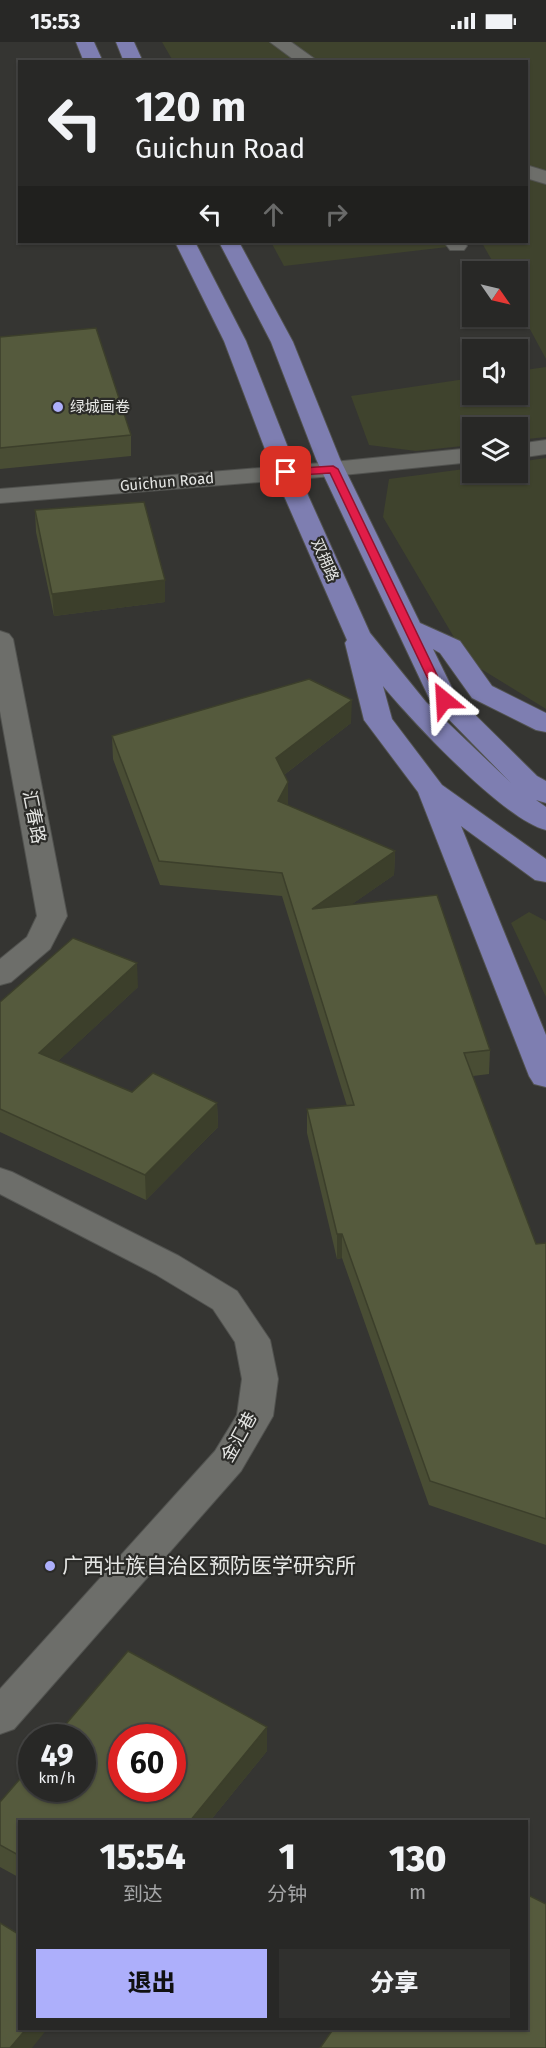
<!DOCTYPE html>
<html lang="zh">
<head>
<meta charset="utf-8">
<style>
	:root { --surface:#282826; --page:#30302e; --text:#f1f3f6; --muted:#a5a6a7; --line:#444443; --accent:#adaffb }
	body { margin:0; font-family:"Fira Sans","Noto Sans SC",sans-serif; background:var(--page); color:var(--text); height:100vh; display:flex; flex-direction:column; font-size:22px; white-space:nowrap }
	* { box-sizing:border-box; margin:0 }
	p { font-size:20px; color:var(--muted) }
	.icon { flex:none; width:33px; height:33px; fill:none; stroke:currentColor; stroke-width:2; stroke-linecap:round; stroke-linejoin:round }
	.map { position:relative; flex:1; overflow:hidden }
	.sheet { position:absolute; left:18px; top:1778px; width:510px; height:210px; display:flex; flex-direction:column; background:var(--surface); border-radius:0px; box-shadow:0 2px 4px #0004,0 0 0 2px var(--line) }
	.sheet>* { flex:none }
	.guide { position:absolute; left:18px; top:18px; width:510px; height:183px; border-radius:0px; box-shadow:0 2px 4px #0004,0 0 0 2px var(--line); background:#282826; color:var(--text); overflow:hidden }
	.needle { width:39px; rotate:124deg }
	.controls { position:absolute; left:462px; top:219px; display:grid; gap:12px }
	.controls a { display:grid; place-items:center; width:66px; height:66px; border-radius:0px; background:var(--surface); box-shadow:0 2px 4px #0004,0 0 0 2px var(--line); font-size:30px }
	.speed { position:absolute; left:18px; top:1682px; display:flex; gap:12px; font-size:30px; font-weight:700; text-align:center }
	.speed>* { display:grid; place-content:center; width:78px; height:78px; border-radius:50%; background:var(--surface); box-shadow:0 2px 4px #0004,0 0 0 2px var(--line); line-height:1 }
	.speed small { font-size:15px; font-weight:400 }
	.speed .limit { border:9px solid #d22; background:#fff; color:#111 }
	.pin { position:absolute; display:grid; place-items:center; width:51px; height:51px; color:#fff; margin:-26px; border-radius:12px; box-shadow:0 3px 9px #0006 }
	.me { position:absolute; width:66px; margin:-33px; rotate:333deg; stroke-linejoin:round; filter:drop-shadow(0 0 4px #0008) }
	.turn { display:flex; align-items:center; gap:21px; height:126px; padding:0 18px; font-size:27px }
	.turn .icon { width:78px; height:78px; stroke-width:2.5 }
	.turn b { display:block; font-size:42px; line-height:51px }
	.lanes { display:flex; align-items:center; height:57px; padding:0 18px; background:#0003; justify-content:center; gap:30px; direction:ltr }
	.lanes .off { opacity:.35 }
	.eta { display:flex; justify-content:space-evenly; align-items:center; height:102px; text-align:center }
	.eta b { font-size:36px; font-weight:800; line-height:42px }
	.button { display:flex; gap:12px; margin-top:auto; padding:12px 18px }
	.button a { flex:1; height:69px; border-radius:0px; background:var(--accent); color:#111; font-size:24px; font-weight:800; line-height:69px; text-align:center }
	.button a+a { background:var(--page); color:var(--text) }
	.status { display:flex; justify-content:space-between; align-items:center; height:42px; padding:0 30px; background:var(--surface); direction:ltr }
	.status svg { height:16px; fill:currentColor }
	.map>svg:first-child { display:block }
	.green { fill:#3f432d }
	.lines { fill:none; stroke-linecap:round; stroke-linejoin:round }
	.minor-casing { stroke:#51524f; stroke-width:2 }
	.major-casing { stroke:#51524f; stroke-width:2 }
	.minor { fill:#6d6e6a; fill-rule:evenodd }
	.major { fill:#7e7eb1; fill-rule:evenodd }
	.wall { fill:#494d34 }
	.shaded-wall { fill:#3c3f2b }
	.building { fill:#555a3d; stroke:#3c3f2b; stroke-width:1.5; fill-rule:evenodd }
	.route { fill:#e11d48; stroke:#92132f; stroke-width:1.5 }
	.poi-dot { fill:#adaffb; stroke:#2b2b28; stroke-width:2 }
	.labels { text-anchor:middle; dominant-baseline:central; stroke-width:4.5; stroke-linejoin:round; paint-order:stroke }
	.far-poi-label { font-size:15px; fill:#e6e7e5; stroke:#2b2b28; text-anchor:start }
	.far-street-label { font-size:15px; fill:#e6e7e5; stroke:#2b2b28 }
	.street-label { font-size:18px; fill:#e6e7e5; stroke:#2b2b28 }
	.near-poi-label { font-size:21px; fill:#e6e7e5; stroke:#2b2b28; text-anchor:start }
</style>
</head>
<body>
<div class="status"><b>15:53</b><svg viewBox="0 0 49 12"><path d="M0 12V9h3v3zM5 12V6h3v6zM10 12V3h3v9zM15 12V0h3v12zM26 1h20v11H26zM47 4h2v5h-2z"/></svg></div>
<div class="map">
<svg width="546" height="2006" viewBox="0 0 546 2006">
	<rect width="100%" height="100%" fill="#353532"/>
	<path class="green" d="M 162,0 L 546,0 L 546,317 L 518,265 L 518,230 L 498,229 L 482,201 L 284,224 L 271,200 L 526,200 L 526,20 L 173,19 Z
		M 546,325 L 546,395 L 518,398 L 518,386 L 472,386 L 472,403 L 416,409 L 369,403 L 351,354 L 472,336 L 472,352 L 518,352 L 518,329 Z
		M 546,416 L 546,667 L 468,619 L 383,475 L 389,437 L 472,426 L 472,430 L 518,430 L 518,420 Z
		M 529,870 L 546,879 L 546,955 L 511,881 Z"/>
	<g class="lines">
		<g class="minor-casing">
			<path id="minor" d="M 270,0 L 291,0 L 319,20 L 297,20 Z
				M 526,123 L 546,129 L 546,142 L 526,136 Z
				M 444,200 L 464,200 L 467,204 L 464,208 L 450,208 Z
				M 546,398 L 546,412 L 518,416 L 518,402 Z
				M 472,406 L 472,420 L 333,434 L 0,461 L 0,447 L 333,420 Z
				M 0,589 L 9,592 L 13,597 L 67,874 L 50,907 L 11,940 L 0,943 L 0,917 L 27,895 L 37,874 L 0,669 Z
				M 0,1126 L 12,1130 L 179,1214 L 237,1249 L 270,1298 L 278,1337 L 273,1374 L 241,1429 L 14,1687 L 0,1692 L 0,1647 L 215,1409 L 237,1373 L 242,1337 L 235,1300 L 213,1267 L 155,1232 L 0,1152 Z"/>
		</g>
		<g class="major-casing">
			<path id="major" d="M 76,0 L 94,0 L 103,20 L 84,20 Z
				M 116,0 L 134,0 L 143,20 L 124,20 Z
				M 175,200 L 195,200 L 246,299 L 298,431 L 370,591 L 426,660 L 511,741 L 430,658 L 316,417 L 271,300 L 219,200 L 239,200 L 293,300 L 340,417 L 420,581 L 460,599 L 492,644 L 546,671 L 546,690 L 536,688 L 472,656 L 440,611 L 433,607 L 456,654 L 537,734 L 546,739 L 546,761 L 536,758 L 546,765 L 546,788 C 503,777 413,680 383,644 L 392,677 L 442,743 L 546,817 L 546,840 L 535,838 L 461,784 L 546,993 L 546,1045 L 534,1042 L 529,1034 L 418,750 L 364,678 L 345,601 L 347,598 L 274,431 L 224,299 Z"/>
		</g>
		<use href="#minor" class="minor"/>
		<use href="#major" class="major"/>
	</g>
	<path class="wall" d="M 0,295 L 131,393 L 131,414 L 0,427 Z
		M 35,468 L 165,538 L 165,560 L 54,574 L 36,490 Z
		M 351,681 L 284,733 L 287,763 L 395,809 L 394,833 L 352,862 L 490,1008 L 489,1032 L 473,1034 L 536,1202 L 546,1201 L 546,1503 L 429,1463 L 342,1216 L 337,1217 L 307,1091 L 307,1067 L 347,1064 L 282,854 L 160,843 L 113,717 L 112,694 Z
		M 138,945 L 58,1019 L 132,1050 L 217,1061 L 218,1085 L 146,1158 L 0,1090 L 0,960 Z
		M 267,1709 L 210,1779 L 20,1779 L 20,1836 L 0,1825 L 0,1760 Z"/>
	<path class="shaded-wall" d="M 165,538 L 165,560 L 54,574 L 52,552 Z
		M 352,658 L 351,681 L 276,739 L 276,716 Z
		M 288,740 L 288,763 L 278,759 Z
		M 395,809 L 394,833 L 312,890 L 312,867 Z
		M 137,921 L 138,945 L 41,1035 L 39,1011 Z
		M 217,1061 L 218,1085 L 146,1158 L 145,1133 Z
		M 337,1192 L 342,1192 L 342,1216 L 337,1217 Z
		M 267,1685 L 267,1709 L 210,1779 L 190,1779 Z
		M 27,1986 L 48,1986 L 32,2006 L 10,2006 Z"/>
	<path class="building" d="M 96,286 L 131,393 L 0,406 L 0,295 Z
		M 144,460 L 165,538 L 52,552 L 35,468 Z
		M 309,637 L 352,658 L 276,716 L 288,740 L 278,759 L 395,809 L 312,867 L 437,853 L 490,1008 L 464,1011 L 536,1202 L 546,1201 L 546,1477 L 430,1439 L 342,1192 L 337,1192 L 307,1067 L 354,1063 L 282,831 L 159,819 L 112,694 Z
		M 73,896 L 137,921 L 39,1011 L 132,1050 L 153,1031 L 217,1061 L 145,1133 L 0,1067 L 0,960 Z
		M 128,1609 L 267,1685 L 190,1779 L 20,1779 L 20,1814 L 0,1803 L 0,1760 L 32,1723 L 32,1746 L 82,1746 L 82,1695 L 55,1695 ZM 122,1695 L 172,1695 L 172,1746 L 122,1746 Z
		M 526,1852 L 546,1862 L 546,2006 L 320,2006 L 334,1986 L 526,1986 Z
		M 0,1881 L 20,1893 L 20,1986 L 27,1986 L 10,2006 L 0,2006 Z"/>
	<path class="route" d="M 333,424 L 338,427 L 449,658 L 448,660 L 440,660 L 438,658 L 330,431 L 286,434 L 281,430 L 286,427 Z"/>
	<g class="poi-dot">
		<circle cx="58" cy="365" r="6"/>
		<circle cx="50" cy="1524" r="6"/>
	</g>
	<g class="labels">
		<g class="far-poi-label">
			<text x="70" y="365">绿城画卷</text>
		</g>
		<g class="far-street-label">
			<text transform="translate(167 440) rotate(-5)">Guichun Road</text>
			<text transform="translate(325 518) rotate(66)">双拥路</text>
		</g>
		<g class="street-label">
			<text transform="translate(34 775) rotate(79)">汇春路</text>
			<text transform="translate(239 1395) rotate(-61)">金汇巷</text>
		</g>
		<g class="near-poi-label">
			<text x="62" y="1524">广西壮族自治区预防医学研究所</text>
		</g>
	</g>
</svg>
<div class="controls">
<a><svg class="needle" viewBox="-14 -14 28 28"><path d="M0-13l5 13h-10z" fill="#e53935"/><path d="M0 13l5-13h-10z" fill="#a5a6a7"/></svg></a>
<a><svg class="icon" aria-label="sound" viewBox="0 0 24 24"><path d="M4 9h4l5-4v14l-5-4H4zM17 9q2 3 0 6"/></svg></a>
<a><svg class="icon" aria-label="layers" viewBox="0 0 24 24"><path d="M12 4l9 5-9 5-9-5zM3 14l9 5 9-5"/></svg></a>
</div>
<div class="speed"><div>49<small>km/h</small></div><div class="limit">60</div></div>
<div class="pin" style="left:286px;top:430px;background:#d93025"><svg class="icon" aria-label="arrive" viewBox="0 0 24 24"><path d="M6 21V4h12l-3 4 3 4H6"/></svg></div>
<svg class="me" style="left:444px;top:658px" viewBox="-20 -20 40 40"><path d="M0-17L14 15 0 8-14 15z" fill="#e11d48" stroke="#fff" stroke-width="4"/></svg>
<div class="guide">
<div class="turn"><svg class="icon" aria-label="left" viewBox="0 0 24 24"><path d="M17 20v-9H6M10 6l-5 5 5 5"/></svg><div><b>120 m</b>Guichun Road</div></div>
<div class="lanes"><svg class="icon" aria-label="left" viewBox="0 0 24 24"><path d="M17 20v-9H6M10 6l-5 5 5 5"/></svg><svg class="icon off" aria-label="ahead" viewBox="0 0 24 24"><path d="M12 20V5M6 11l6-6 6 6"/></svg><svg class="icon off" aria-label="right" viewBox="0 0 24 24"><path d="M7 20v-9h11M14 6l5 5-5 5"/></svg></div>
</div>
<section class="sheet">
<div class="eta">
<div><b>15:54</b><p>到达</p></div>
<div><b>1</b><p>分钟</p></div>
<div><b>130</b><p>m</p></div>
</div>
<div class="button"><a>退出</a><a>分享</a></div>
</section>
</div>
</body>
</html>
